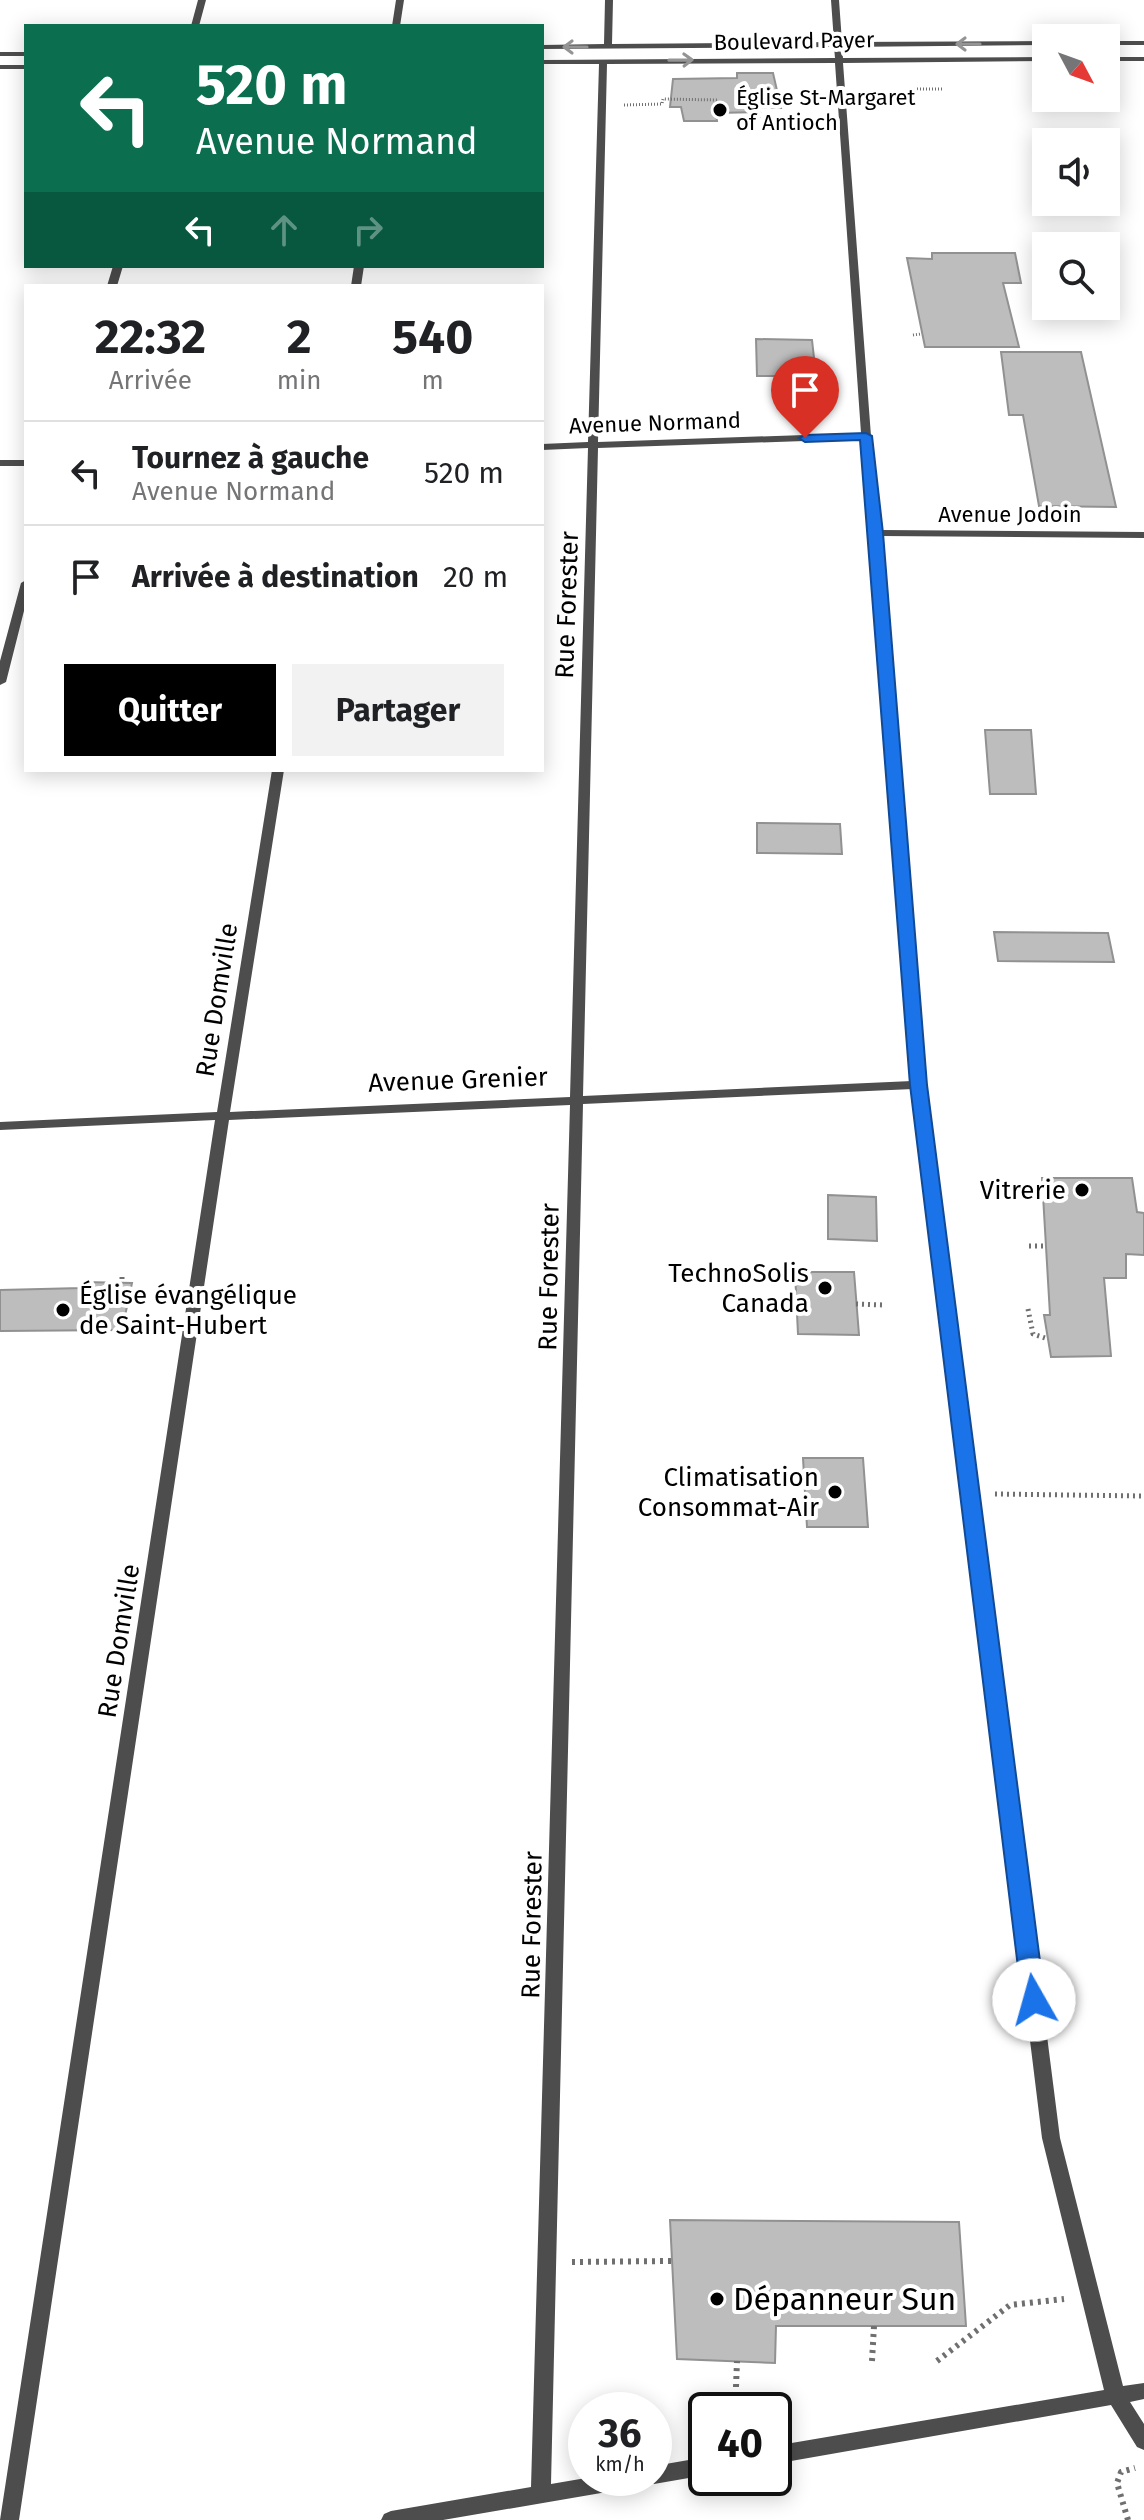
<!DOCTYPE html>
<html lang="fr">
<head>
<meta charset="utf-8">
<style>
	:root { --surface:#fff; --page:#f2f2f2; --text:#202124; --muted:#757577; --line:#e0e0e0; --accent:#000 }
	body { margin:0; font-family:"Fira Sans",sans-serif; background:var(--page); color:var(--text); height:100vh; display:flex; flex-direction:column; font-size:30px; white-space:nowrap }
	* { box-sizing:border-box; margin:0 }
	p { font-size:26px; color:var(--muted) }
	.icon { flex:none; width:44px; height:44px; fill:none; stroke:currentColor; stroke-width:2; stroke-linecap:round; stroke-linejoin:round }
	.map { position:relative; flex:1; overflow:hidden }
	.details { position:absolute; left:24px; top:284px; width:520px; height:488px; display:flex; flex-direction:column; background:var(--surface); border-radius:0px; box-shadow:0 4px 20px #0003 }
	.details>* { flex:none }
	.hud { position:absolute; left:24px; top:24px; width:520px; height:244px; border-radius:0px; box-shadow:0 4px 20px #0003; background:#0b6e4f; color:#fff; overflow:hidden }
	.needle { width:52px; rotate:131deg }
	.buttons { position:absolute; left:1032px; top:24px; display:grid; gap:16px }
	.buttons a { display:grid; place-items:center; width:88px; height:88px; border-radius:0px; background:var(--surface); box-shadow:0 4px 20px #0003; font-size:40px }
	.speed { position:absolute; left:568px; top:2392px; display:flex; gap:16px; font-size:40px; font-weight:700; text-align:center }
	.speed>* { display:grid; place-content:center; width:104px; height:104px; border-radius:50%; background:var(--surface); box-shadow:0 4px 20px #0003; line-height:1 }
	.speed small { font-size:20px; font-weight:400 }
	.speed .limit { border:4px solid #111; border-radius:12px; background:#fff; color:#111 }
	.pin { position:absolute; display:grid; place-items:center; width:68px; height:68px; color:#fff; margin:-82px -34px; border-radius:50% 50% 50% 0; rotate:-45deg; box-shadow:0 0 8px #0007 }
	.pin .icon { rotate:45deg }
	.me { position:absolute; width:88px; margin:-44px; rotate:353deg; stroke-linejoin:round; filter:drop-shadow(0 0 6px #0008) }
	.turn { display:flex; align-items:center; gap:28px; height:168px; padding:0 40px; font-size:36px }
	.turn .icon { width:104px; height:104px; stroke-width:2.5 }
	.turn b { display:block; font-size:56px; line-height:68px }
	.lanes { display:flex; align-items:center; height:76px; padding:0 40px; background:#0003; justify-content:center; gap:40px; direction:ltr }
	.lanes .off { opacity:.35 }
	.eta { display:flex; justify-content:space-evenly; align-items:center; height:136px; text-align:center }
	.eta b { font-size:48px; font-weight:700; line-height:56px }
	.action { display:flex; gap:16px; margin-top:auto; padding:16px 40px }
	.action a { flex:1; height:92px; border-radius:0px; background:var(--accent); color:#fff; font-size:32px; font-weight:700; line-height:92px; text-align:center }
	.action a+a { background:var(--page); color:var(--text) }
	ul { padding:0; list-style:none }
	li { display:flex; align-items:center; gap:24px; height:104px; padding:0 40px; border-top:2px solid var(--line) }
	li div { flex:1 }
	li b { display:block; font-size:30px }
	li em { font-style:normal }
	.map>svg:first-child { display:block }
	.building { fill:#bdbdbd; stroke:#919191; stroke-width:2 }
	.lines { fill:none; stroke-linecap:round; stroke-linejoin:round }
	.path-far2 { stroke:#6f6f6f; stroke-width:3; stroke-dasharray:1 2; stroke-linecap:butt }
	.path-far1 { stroke:#6f6f6f; stroke-width:5; stroke-dasharray:2 4; stroke-linecap:butt }
	.path { stroke:#6f6f6f; stroke-width:6; stroke-dasharray:3 5; stroke-linecap:butt }
	.minor { fill:#4d4d4d; fill-rule:evenodd }
	.oneway { stroke:#949494 }
	.route { fill:#1a73e8; stroke:#114b97; stroke-width:2 }
	.poi-dot { fill:#000; stroke:#fff; stroke-width:3 }
	.labels { text-anchor:middle; dominant-baseline:central; stroke-width:8; stroke-linejoin:round; paint-order:stroke }
	.far-street-label { font-size:22px; fill:#000; stroke:#fff }
	.far-poi-label { font-size:22px; fill:#000; stroke:#fff; text-anchor:start }
	.street-label { font-size:26px; fill:#000; stroke:#fff }
	.poi-label { font-size:26px; fill:#000; stroke:#fff; text-anchor:end }
	.near-poi-label { font-size:32px; fill:#000; stroke:#fff; text-anchor:start }
</style>
</head>
<body>
<div class="map">
<svg width="1144" height="2520" viewBox="0 0 1144 2520">
	<rect width="100%" height="100%" fill="#fff"/>
	<path class="building" d="M 737,73 L 773,73 L 781,108 L 758,108 L 760,112 L 716,113 L 717,121 L 684,121 L 681,107 L 670,107 L 673,79 L 737,78 Z
		M 932,253 L 1015,253 L 1021,283 L 1003,283 L 1019,347 L 925,347 L 907,258 L 932,259 Z
		M 756,339 L 812,340 L 816,376 L 757,376 Z
		M 1001,352 L 1081,352 L 1116,507 L 1039,506 L 1023,415 L 1009,415 Z
		M 985,730 L 1031,730 L 1036,794 L 990,794 Z
		M 757,823 L 840,824 L 842,854 L 757,853 Z
		M 994,932 L 1108,933 L 1114,962 L 998,961 Z
		M 1042,1178 L 1132,1178 L 1137,1212 L 1144,1213 L 1144,1255 L 1126,1254 L 1126,1278 L 1104,1278 L 1111,1356 L 1051,1357 L 1044,1315 L 1050,1315 Z
		M 828,1195 L 876,1197 L 877,1241 L 828,1239 Z
		M 795,1272 L 854,1272 L 859,1335 L 798,1334 Z
		M 83,1282 L 132,1283 L 122,1330 L 0,1331 L 0,1290 L 82,1288 Z
		M 803,1458 L 863,1458 L 868,1527 L 807,1527 Z
		M 670,2220 L 959,2222 L 966,2326 L 776,2326 L 775,2363 L 677,2359 Z"/>
	<g class="lines">
		<path class="path-far2" d="M 908,89 L 942,89
			M 624,105 L 662,104 L 663,99 L 718,100
			M 758,108 L 759,120
			M 913,335 L 921,334"/>
		<path class="path-far1" d="M 1029,1246 L 1046,1246
			M 122,1277 L 122,1283
			M 856,1304 L 884,1305
			M 1028,1309 L 1033,1334 L 1048,1339
			M 995,1494 L 1144,1496"/>
		<path class="path" d="M 572,2262 L 672,2261
			M 872,2361 L 874,2326
			M 937,2361 L 1010,2305 L 1064,2299
			M 736,2387 L 737,2361
			M 1128,2520 L 1117,2483 L 1121,2472 L 1135,2468"/>
		<path class="minor" d="M 198,0 L 206,0 L 199,26 L 191,26 Z
			M 396,0 L 404,0 L 400,26 L 392,26 Z
			M 605,0 L 613,0 L 612,44 L 834,42 L 831,0 L 839,0 L 842,42 L 1046,41 L 1046,45 L 842,47 L 843,58 L 1046,57 L 1046,61 L 843,63 L 871,436 L 881,530 L 1144,532 L 1144,538 L 881,536 L 926,1085 L 1060,2138 L 1123,2386 L 1144,2383 L 1144,2399 L 1130,2402 L 1144,2424 L 1144,2450 L 1137,2447 L 1111,2405 L 774,2464 L 774,2446 L 1104,2390 L 1042,2138 L 913,1089 L 583,1104 L 551,2484 L 586,2478 L 654,2478 L 654,2466 L 706,2457 L 706,2475 L 654,2484 L 646,2479 L 643,2484 L 636,2487 L 443,2520 L 381,2520 L 384,2514 L 391,2511 L 531,2487 L 570,1105 L 229,1120 L 19,2520 L 0,2520 L 215,1120 L 0,1130 L 0,1122 L 217,1112 L 272,770 L 284,770 L 230,1112 L 570,1097 L 588,448 L 542,450 L 542,444 L 588,442 L 599,64 L 542,64 L 542,60 L 835,58 L 834,47 L 542,49 L 542,45 L 604,44 ZM 835,63 L 861,433 L 598,442 L 607,64 ZM 861,439 L 871,533 L 912,1081 L 583,1096 L 598,448 Z
			M 1106,41 L 1144,41 L 1144,45 L 1106,45 Z
			M 0,52 L 26,52 L 26,56 L 0,56 Z
			M 1106,57 L 1144,57 L 1144,61 L 1106,61 Z
			M 0,65 L 26,65 L 26,69 L 0,69 Z
			M 113,266 L 123,266 L 117,286 L 107,286 Z
			M 354,266 L 364,266 L 361,286 L 351,286 Z
			M 0,460 L 26,460 L 26,466 L 0,466 Z
			M 26,580 L 26,603 L 6,682 L 0,685 L 0,661 L 21,583 Z"/>
	</g>
	<defs><path id="oneway-shaft" d="M-6 0H5M1.5-3L5.5 0L1.5 3" fill="none" stroke-width="1.6" stroke-linecap="round" stroke-linejoin="round" transform="scale(2)"/></defs>
	<g class="oneway">
		<use href="#oneway-shaft" transform="translate(968 44) rotate(180)"/>
		<use href="#oneway-shaft" transform="translate(575 47) rotate(180)"/>
		<use href="#oneway-shaft" transform="translate(681 60) rotate(-1)"/>
	</g>
	<path class="route" d="M 866,433 L 872,436 L 883,533 L 927,1085 L 1045,2000 L 1042,2006 L 1034,2009 L 1025,2006 L 1022,2000 L 910,1085 L 860,440 L 805,442 L 799,438 L 805,435 Z"/>
	<g class="poi-dot">
		<circle cx="720" cy="110" r="8"/>
		<circle cx="1082" cy="1190" r="8"/>
		<circle cx="825" cy="1288" r="8"/>
		<circle cx="63" cy="1310" r="8"/>
		<circle cx="835" cy="1492" r="8"/>
		<circle cx="717" cy="2299" r="8"/>
	</g>
	<g class="labels">
		<g class="far-street-label">
			<text transform="translate(794 41) rotate(-1)">Boulevard Payer</text>
			<text transform="translate(655 423) rotate(-2)">Avenue Normand</text>
			<text x="1010" y="514">Avenue Jodoin</text>
		</g>
		<g class="far-poi-label">
			<text x="736" y="97">Église St-Margaret<tspan x="736" dy="25">of Antioch</tspan></text>
		</g>
		<g class="street-label">
			<text transform="translate(567 605) rotate(-88)">Rue Forester</text>
			<text transform="translate(217 1000) rotate(-81)">Rue Domville</text>
			<text transform="translate(458 1080) rotate(-2)">Avenue Grenier</text>
			<text transform="translate(549 1277) rotate(-89)">Rue Forester</text>
			<text transform="translate(119 1641) rotate(-81)">Rue Domville</text>
			<text transform="translate(532 1925) rotate(-89)">Rue Forester</text>
		</g>
		<g class="poi-label">
			<text x="1066" y="1190">Vitrerie</text>
			<text x="809" y="1273">TechnoSolis<tspan x="809" dy="30">Canada</tspan></text>
			<text x="79" y="1295" text-anchor="start">Église évangélique<tspan x="79" dy="30">de Saint-Hubert</tspan></text>
			<text x="819" y="1477">Climatisation<tspan x="819" dy="30">Consommat-Air</tspan></text>
		</g>
		<g class="near-poi-label">
			<text x="733" y="2299">Dépanneur Sun</text>
		</g>
	</g>
</svg>
<div class="buttons">
<a><svg class="needle" viewBox="-14 -14 28 28"><path d="M0-13l5 13h-10z" fill="#e53935"/><path d="M0 13l5-13h-10z" fill="#757577"/></svg></a>
<a><svg class="icon" aria-label="sound" viewBox="0 0 24 24"><path d="M4 9h4l5-4v14l-5-4H4zM17 9q2 3 0 6"/></svg></a>
<a><svg class="icon" aria-label="search" viewBox="0 0 24 24"><circle cx="10" cy="10" r="6"/><path d="M15 15l6 6"/></svg></a>
</div>
<div class="speed"><div>36<small>km/h</small></div><div class="limit">40</div></div>
<div class="pin" style="left:805px;top:438px;background:#d93025"><svg class="icon" aria-label="arrive" viewBox="0 0 24 24"><path d="M6 21V4h12l-3 4 3 4H6"/></svg></div>
<svg class="me" style="left:1034px;top:2000px" viewBox="-20 -20 40 40"><circle r="19" fill="#fff"/><path d="M0-13L10 11 0 6-10 11z" fill="#1a73e8"/></svg>
<div class="hud">
<div class="turn"><svg class="icon" aria-label="left" viewBox="0 0 24 24"><path d="M17 20v-9H6M10 6l-5 5 5 5"/></svg><div><b>520 m</b>Avenue Normand</div></div>
<div class="lanes"><svg class="icon" aria-label="left" viewBox="0 0 24 24"><path d="M17 20v-9H6M10 6l-5 5 5 5"/></svg><svg class="icon off" aria-label="ahead" viewBox="0 0 24 24"><path d="M12 20V5M6 11l6-6 6 6"/></svg><svg class="icon off" aria-label="right" viewBox="0 0 24 24"><path d="M7 20v-9h11M14 6l5 5-5 5"/></svg></div>
</div>
<section class="details">
<div class="eta">
<div><b>22:32</b><p>Arrivée</p></div>
<div><b>2</b><p>min</p></div>
<div><b>540</b><p>m</p></div>
</div>
<ul>
<li><svg class="icon" aria-label="left" viewBox="0 0 24 24"><path d="M17 20v-9H6M10 6l-5 5 5 5"/></svg><div><b>Tournez à gauche</b><p>Avenue Normand</p></div><em>520 m</em></li>
<li><svg class="icon" aria-label="arrive" viewBox="0 0 24 24"><path d="M6 21V4h12l-3 4 3 4H6"/></svg><div><b>Arrivée à destination</b></div><em>20 m</em></li>
</ul>
<div class="action"><a>Quitter</a><a>Partager</a></div>
</section>
</div>
</body>
</html>
